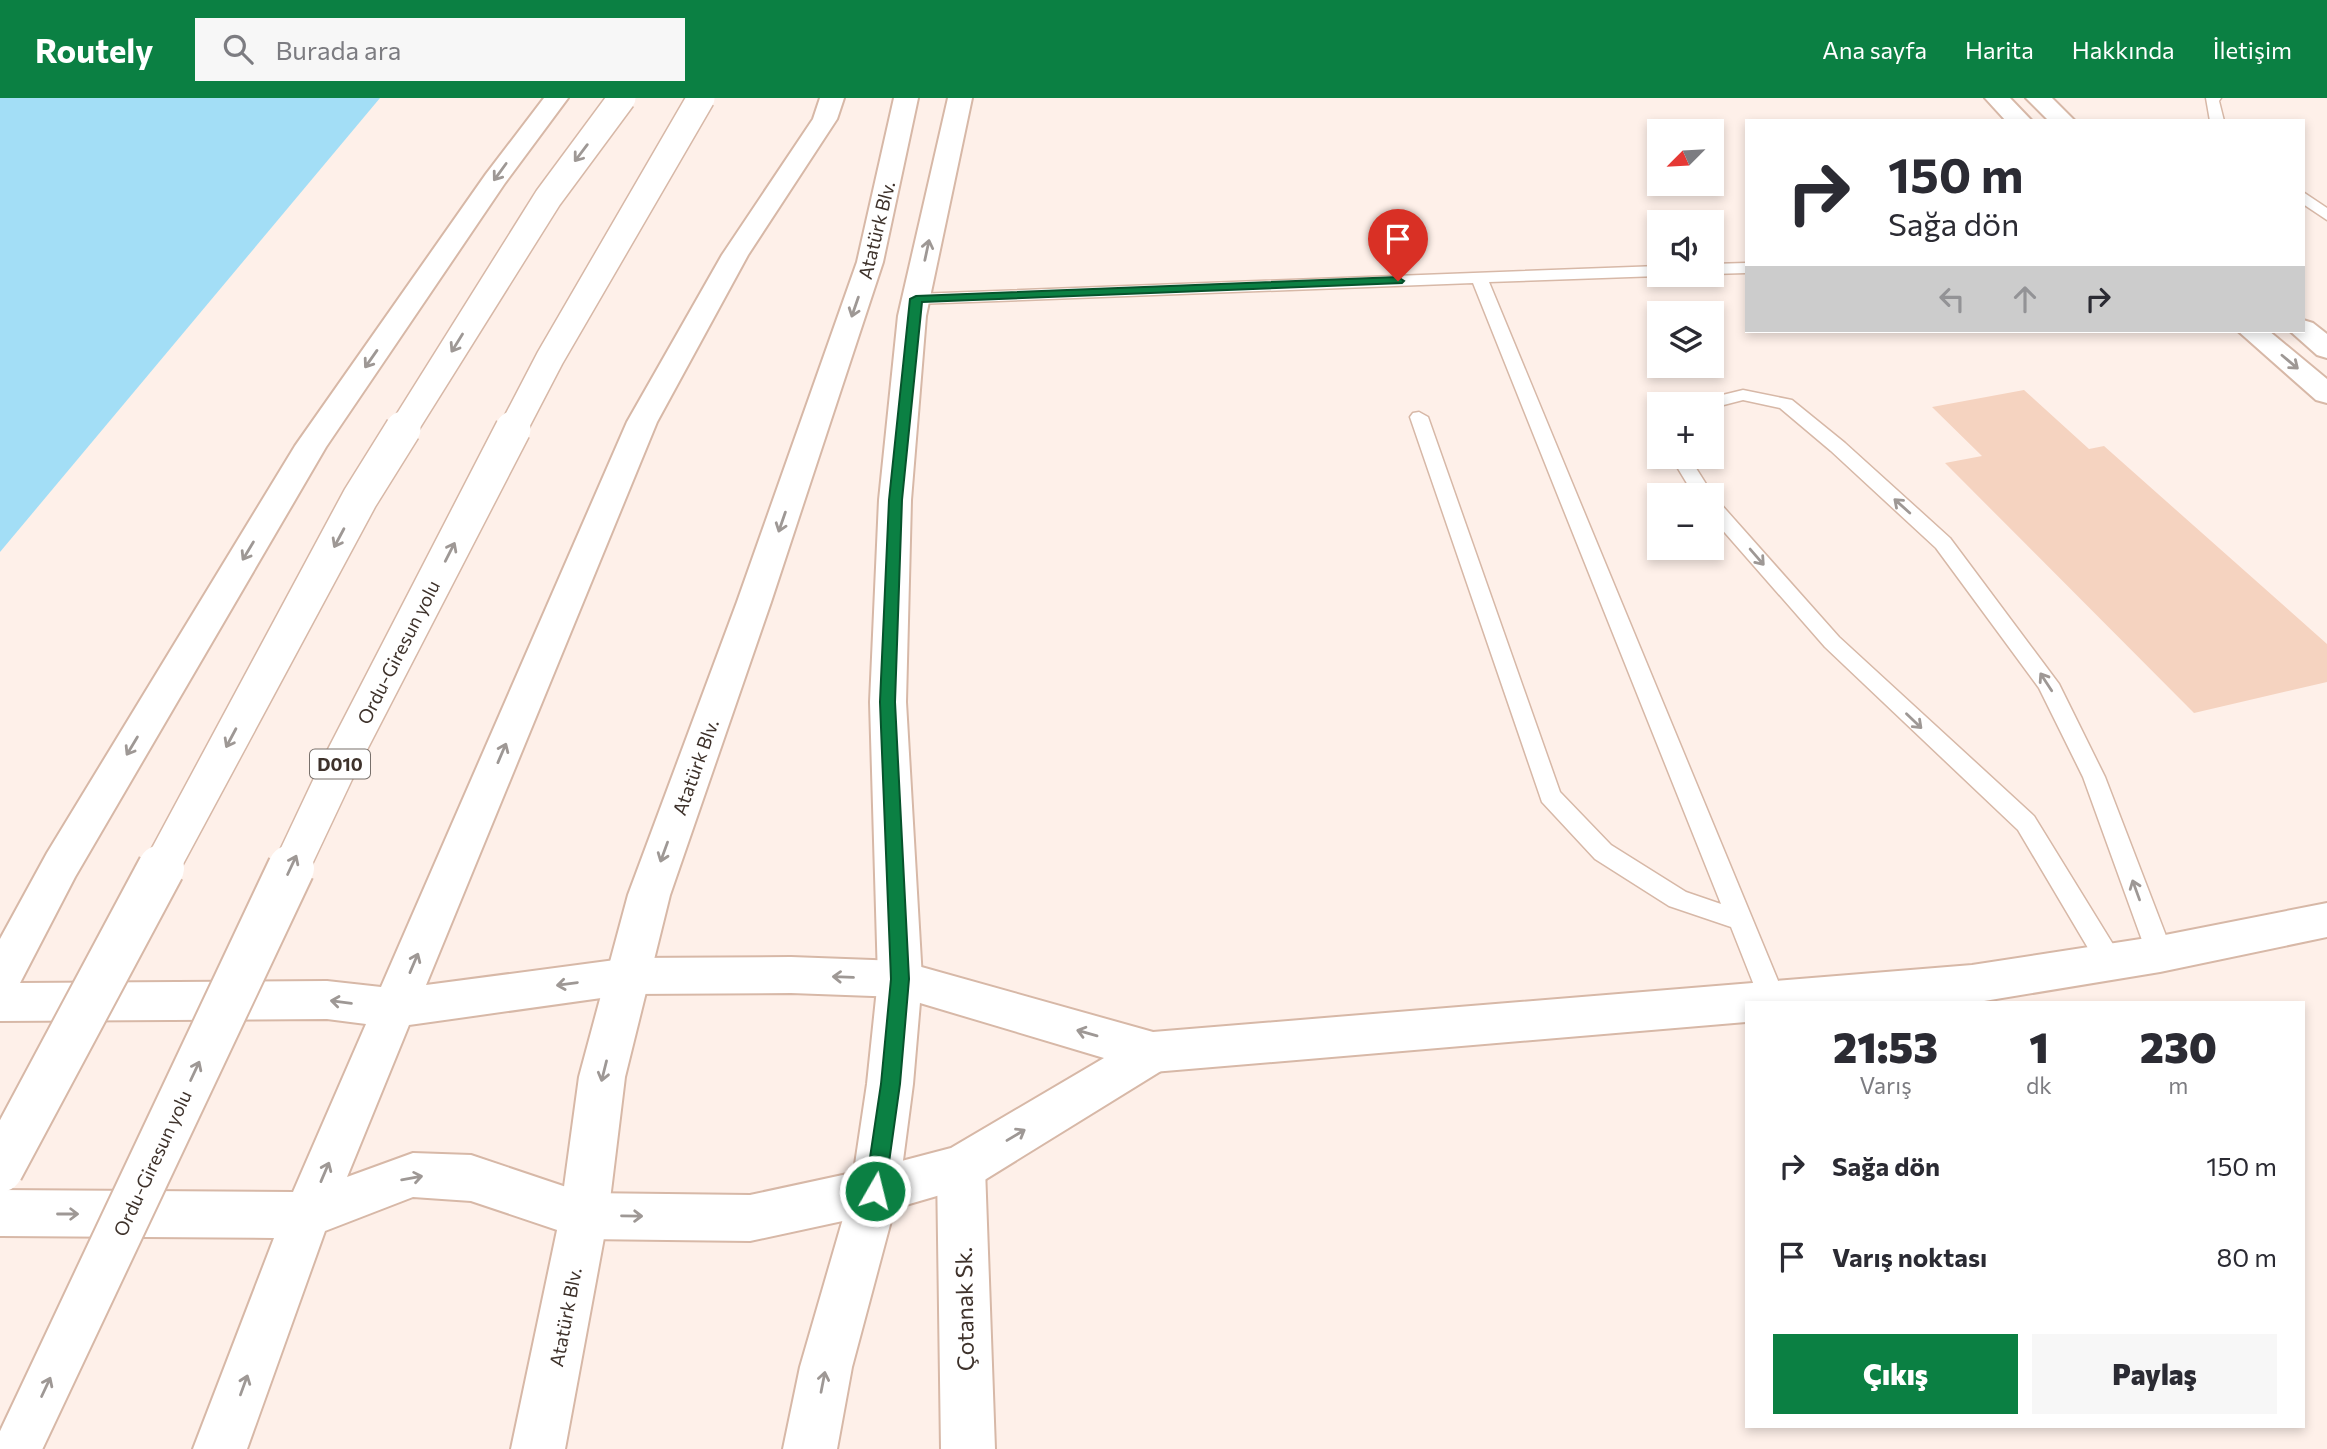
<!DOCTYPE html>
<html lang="tr">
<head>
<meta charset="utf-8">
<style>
	:root { --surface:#fff; --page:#f7f7f7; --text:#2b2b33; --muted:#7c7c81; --accent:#0b8043 }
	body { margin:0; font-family:Commissioner,sans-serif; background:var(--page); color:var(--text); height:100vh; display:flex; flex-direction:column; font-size:26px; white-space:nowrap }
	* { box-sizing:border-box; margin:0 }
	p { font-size:23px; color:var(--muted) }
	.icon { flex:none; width:38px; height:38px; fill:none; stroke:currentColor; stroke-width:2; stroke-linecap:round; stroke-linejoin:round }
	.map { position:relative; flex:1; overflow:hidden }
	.details { position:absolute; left:1745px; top:903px; width:560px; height:427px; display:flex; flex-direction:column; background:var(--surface); border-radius:0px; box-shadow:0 4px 10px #0003 }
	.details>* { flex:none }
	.banner { position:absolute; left:1745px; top:21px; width:560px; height:214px; border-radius:0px; box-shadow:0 4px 10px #0003; background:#fff; color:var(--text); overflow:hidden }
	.needle { width:46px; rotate:246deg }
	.fabs { position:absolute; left:1647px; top:21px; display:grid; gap:14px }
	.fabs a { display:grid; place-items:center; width:77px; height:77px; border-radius:0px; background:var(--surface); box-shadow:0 4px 10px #0003; font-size:35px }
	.pin { position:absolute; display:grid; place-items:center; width:60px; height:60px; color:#fff; margin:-72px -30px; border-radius:50% 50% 50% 0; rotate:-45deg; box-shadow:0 0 7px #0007 }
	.pin .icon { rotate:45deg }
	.me { position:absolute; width:77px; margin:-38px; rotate:8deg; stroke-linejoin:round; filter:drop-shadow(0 0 5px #0008) }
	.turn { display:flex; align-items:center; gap:24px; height:147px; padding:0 28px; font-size:32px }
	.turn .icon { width:91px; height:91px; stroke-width:2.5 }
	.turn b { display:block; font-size:49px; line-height:60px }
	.lanes { display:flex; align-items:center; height:66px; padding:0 28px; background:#0003; justify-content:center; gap:35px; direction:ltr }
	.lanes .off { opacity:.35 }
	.eta { display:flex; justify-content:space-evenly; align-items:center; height:119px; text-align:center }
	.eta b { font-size:42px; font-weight:800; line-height:49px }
	.button { display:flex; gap:14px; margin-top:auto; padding:14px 28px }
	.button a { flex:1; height:80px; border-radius:0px; background:var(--accent); color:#fff; font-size:28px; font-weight:800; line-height:80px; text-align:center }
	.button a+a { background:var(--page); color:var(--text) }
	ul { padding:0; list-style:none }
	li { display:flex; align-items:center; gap:21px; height:91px; padding:0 28px }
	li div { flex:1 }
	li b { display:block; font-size:26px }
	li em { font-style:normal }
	header { display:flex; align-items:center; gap:42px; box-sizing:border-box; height:98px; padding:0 35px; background:var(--accent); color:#fff }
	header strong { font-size:33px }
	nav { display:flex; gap:38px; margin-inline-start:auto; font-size:24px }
	.search { width:490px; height:63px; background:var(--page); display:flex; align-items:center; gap:18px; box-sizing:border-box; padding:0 24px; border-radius:0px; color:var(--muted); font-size:26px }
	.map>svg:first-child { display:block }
	.water { fill:#a3def6 }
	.building { fill:#f5d3c0 }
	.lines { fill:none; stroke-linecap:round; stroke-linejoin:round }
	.service-casing { stroke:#d7b8a7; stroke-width:3 }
	.minor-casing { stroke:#d7b8a7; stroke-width:4 }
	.secondary-casing { stroke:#d7b8a7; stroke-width:4 }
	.trunk-casing { stroke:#d7b8a7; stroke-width:4 }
	.service { fill:#fff; fill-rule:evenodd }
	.minor { fill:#fff; fill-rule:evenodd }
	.secondary { fill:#fff; fill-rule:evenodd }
	.trunk { fill:#fff; fill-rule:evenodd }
	.trunk-bridge-far2-casing { stroke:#d7b8a7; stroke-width:30; stroke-linecap:butt }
	.trunk-bridge-far1-casing { stroke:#d7b8a7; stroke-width:38; stroke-linecap:butt }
	.trunk-bridge-casing { stroke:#d7b8a7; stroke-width:50; stroke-linecap:butt }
	.trunk-bridge-far2 { stroke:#fff; stroke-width:27 }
	.trunk-bridge-far1 { stroke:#fff; stroke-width:35 }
	.trunk-bridge { stroke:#fff; stroke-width:46 }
	.oneway { stroke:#9e9895 }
	.route { fill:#0b8043; stroke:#07532c; stroke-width:2 }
	.labels { text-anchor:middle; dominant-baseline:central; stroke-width:5; stroke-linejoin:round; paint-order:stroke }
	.shield { fill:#fff; stroke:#78706b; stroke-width:2 }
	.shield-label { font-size:18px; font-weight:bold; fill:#3e322b }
	.street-label { font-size:19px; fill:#3e322b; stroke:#fff }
	.near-street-label { font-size:23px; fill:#3e322b; stroke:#fff }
</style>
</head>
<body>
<header>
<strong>Routely</strong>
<div class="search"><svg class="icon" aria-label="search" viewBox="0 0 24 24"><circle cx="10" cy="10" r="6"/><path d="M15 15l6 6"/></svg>Burada ara</div>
<nav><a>Ana sayfa</a><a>Harita</a><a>Hakkında</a><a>İletişim</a></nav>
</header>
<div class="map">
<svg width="2327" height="1351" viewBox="0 0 2327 1351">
	<rect width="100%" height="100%" fill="#fef0e9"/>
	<path class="water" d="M 0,0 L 380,0 L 0,454 Z"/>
	<path class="building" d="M 2024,292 L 2089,351 L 2104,348 L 2327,546 L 2327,584 L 2194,615 L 1945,365 L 1982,358 L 1932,309 Z"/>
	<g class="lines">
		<g class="service-casing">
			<path id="service" d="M 2206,0 L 2221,0 L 2219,3 L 2224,23 L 2210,23 Z
				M 2303,94 L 2327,110 L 2327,122 L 2303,106 Z
				M 1746,165 L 1746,175 L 1712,176 L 1712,166 Z
				M 1659,168 L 1659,177 L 1663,177 L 1659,178 L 1489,184 L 1786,902 L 1785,905 L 1761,905 L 1731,829 L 1669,808 L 1595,761 L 1542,704 L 1410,319 L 1413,315 L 1419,314 L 1428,319 L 1560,694 L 1611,747 L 1686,794 L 1721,806 L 1473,185 L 916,206 L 908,201 L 916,196 Z
				M 1743,292 L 1792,302 L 1845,345 L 1950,440 L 2059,586 L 2105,679 L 2173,856 L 2169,864 L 2160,867 L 2151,864 L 2147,856 L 2083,679 L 2039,590 L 1936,450 L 1831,353 L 1780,310 L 1743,302 L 1712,310 L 1712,306 L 1699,306 L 1702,302 Z
				M 1671,359 L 1689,359 L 1713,397 L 1712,399 L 1694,397 Z
				M 1712,402 L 1719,404 L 1839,539 L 2034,718 L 2119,856 L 2123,864 L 2119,872 L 2110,875 L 2101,872 L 2018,732 L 1825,549 L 1712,420 Z"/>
		</g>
		<g class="minor-casing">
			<path id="minor" d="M 1985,0 L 2010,0 L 2032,23 L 2006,23 Z
				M 2026,0 L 2052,0 L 2075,23 L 2049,23 Z
				M 2303,222 L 2313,225 L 2327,236 L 2327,260 L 2317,257 L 2290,233 L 2303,233 Z
				M 2238,233 L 2269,233 L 2327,281 L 2327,305 L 2316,302 Z
				M 2327,805 L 2327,839 L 2160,874 L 1972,905 L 1746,905 L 1746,924 L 1153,974 L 1137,968 L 1131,954 L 1137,940 L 1153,934 L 1972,867 L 2160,838 Z
				M 961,1048 L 978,1054 L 985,1070 L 995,1351 L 941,1351 L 937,1070 L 944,1054 Z"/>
		</g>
		<g class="secondary-casing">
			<path id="secondary" d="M 894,0 L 918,0 L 883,164 L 771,504 L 670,797 L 625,979 L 608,1118 L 565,1351 L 511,1351 L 560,1118 L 579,979 L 628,797 L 737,504 L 857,164 Z
				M 948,0 L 972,0 L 926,218 L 911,402 L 906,604 L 922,881 L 913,986 L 899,1093 L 852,1269 L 837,1351 L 783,1351 L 800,1269 L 851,1093 L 867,986 L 878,881 L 870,604 L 879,402 L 898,218 Z"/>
		</g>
		<g class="trunk-casing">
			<path id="trunk" d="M 544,0 L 568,0 L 505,85 L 326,349 L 75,779 L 20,885 L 327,883 L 381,889 L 627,324 L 722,157 L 813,21 L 820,0 L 844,0 L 837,21 L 748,157 L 657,324 L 426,887 L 630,860 L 791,859 L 900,863 L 1153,934 L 1169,940 L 1175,954 L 1169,968 L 978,1086 L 875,1116 L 750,1143 L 584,1141 L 471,1103 L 413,1099 L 325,1133 L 247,1351 L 193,1351 L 274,1140 L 0,1138 L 0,1092 L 293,1094 L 366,926 L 327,921 L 0,923 L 0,841 L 47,755 L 295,348 L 486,76 ZM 791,895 L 900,899 L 1104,960 L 951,1050 L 875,1070 L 750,1097 L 584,1095 L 471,1057 L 413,1055 L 347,1079 L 409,927 L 630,896 Z"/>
		</g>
		<use href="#service" class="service"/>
		<use href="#minor" class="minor"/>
		<use href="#secondary" class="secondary"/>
		<use href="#trunk" class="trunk"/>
		<g class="trunk-bridge-far2-casing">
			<path id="trunk-bridge-far2" d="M 402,333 L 548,100 L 622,0
				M 512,333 L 550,260 L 701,0"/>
		</g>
		<g class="trunk-bridge-far1-casing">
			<path id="trunk-bridge-far1" d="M 160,772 L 360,400 L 403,331
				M 290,772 L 340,666 L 513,331"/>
		</g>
		<g class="trunk-bridge-casing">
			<path id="trunk-bridge" d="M 0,1071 L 161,770
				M 17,1351 L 291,770"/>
		</g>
		<use href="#trunk-bridge-far2" class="trunk-bridge-far2"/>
		<use href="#trunk-bridge-far1" class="trunk-bridge-far1"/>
		<use href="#trunk-bridge" class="trunk-bridge"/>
	</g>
	<defs><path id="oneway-shaft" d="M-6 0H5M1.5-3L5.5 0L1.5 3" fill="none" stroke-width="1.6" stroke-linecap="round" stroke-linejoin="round" transform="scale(1.75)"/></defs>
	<g class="oneway">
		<use href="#oneway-shaft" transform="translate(581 55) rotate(127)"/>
		<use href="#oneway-shaft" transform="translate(500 74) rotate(126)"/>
		<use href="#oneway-shaft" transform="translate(927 152) rotate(-78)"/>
		<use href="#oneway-shaft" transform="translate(855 209) rotate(109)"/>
		<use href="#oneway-shaft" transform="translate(457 245) rotate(122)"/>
		<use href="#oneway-shaft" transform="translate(371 261) rotate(125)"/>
		<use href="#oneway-shaft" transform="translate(2290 264) rotate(40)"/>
		<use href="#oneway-shaft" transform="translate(1902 408) rotate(-138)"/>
		<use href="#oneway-shaft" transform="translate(782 424) rotate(109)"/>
		<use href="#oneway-shaft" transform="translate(339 440) rotate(118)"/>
		<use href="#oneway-shaft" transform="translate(248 453) rotate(121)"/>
		<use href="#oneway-shaft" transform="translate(450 454) rotate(-63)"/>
		<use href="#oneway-shaft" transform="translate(1757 459) rotate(49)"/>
		<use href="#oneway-shaft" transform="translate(2046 584) rotate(-123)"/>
		<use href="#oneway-shaft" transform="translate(1914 623) rotate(44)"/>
		<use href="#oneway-shaft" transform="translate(231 640) rotate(118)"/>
		<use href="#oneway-shaft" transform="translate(132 648) rotate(121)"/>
		<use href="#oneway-shaft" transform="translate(502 655) rotate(-67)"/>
		<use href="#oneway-shaft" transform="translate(664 754) rotate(110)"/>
		<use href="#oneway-shaft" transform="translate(292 767) rotate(-65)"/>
		<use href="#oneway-shaft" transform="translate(2136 792) rotate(-110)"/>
		<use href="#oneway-shaft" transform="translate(414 865) rotate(-67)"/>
		<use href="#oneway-shaft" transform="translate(843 879) rotate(-178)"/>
		<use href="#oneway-shaft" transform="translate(567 886) rotate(172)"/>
		<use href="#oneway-shaft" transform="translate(341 904) rotate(-173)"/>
		<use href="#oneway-shaft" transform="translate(1087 935) rotate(-164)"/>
		<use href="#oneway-shaft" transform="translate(195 973) rotate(-65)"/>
		<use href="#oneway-shaft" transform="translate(604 973) rotate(104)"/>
		<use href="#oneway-shaft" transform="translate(1016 1037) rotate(-31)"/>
		<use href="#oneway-shaft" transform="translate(325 1074) rotate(-67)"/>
		<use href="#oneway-shaft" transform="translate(412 1080) rotate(-10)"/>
		<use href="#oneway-shaft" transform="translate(68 1116)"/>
		<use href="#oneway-shaft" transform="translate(632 1118) rotate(1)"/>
		<use href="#oneway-shaft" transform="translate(823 1284) rotate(-79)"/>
		<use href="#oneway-shaft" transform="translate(244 1287) rotate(-70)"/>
		<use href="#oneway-shaft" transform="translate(46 1289) rotate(-65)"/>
	</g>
	<path class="route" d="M 1398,179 L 1404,183 L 1402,185 L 922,204 L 902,402 L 895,604 L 909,881 L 900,986 L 885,1093 L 882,1100 L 875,1102 L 868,1100 L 865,1093 L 881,986 L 891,881 L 880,604 L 889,402 L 910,201 L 916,198 Z"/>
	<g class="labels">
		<rect class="shield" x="310" y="651.5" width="60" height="29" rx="5"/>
		<g class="shield-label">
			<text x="340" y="666">D010</text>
		</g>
		<g class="street-label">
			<text transform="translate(876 132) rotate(-76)">Atatürk Blv.</text>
			<text transform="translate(398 554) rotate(-63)">Ordu-Giresun yolu</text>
			<text transform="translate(695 669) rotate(-70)">Atatürk Blv.</text>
			<text transform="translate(152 1065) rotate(-65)">Ordu-Giresun yolu</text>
			<text transform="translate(565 1219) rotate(-79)">Atatürk Blv.</text>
		</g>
		<g class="near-street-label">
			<text transform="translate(964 1211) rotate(-91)">Çotanak Sk.</text>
		</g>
	</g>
</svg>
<div class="fabs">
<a><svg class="needle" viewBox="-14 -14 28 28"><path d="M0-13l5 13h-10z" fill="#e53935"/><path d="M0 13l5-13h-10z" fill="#7c7c81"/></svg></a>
<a><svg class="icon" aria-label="sound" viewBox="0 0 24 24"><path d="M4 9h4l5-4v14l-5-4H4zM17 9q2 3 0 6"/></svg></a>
<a><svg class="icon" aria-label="layers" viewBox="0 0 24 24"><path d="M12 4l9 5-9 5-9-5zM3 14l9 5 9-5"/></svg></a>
<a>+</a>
<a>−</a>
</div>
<div class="pin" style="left:1398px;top:183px;background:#d93025"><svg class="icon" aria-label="arrive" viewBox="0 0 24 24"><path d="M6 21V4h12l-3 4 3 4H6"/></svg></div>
<svg class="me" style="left:875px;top:1093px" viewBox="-20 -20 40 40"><circle r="17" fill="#0b8043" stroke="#fff" stroke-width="3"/><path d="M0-11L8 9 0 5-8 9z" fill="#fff"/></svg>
<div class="banner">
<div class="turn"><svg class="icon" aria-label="right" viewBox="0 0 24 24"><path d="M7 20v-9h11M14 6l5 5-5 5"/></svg><div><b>150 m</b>Sağa dön</div></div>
<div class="lanes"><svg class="icon off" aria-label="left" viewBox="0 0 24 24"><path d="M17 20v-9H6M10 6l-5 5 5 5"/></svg><svg class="icon off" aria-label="ahead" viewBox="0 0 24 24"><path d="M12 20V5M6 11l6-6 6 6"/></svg><svg class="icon" aria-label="right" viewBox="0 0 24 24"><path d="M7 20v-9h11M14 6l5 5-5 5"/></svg></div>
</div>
<section class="details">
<div class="eta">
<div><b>21:53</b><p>Varış</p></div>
<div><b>1</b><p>dk</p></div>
<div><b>230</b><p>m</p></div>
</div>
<ul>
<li><svg class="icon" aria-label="right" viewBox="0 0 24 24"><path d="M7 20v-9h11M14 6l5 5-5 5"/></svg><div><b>Sağa dön</b></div><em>150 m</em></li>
<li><svg class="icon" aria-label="arrive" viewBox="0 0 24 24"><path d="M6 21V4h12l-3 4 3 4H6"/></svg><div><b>Varış noktası</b></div><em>80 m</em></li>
</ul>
<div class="button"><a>Çıkış</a><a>Paylaş</a></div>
</section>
</div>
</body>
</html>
